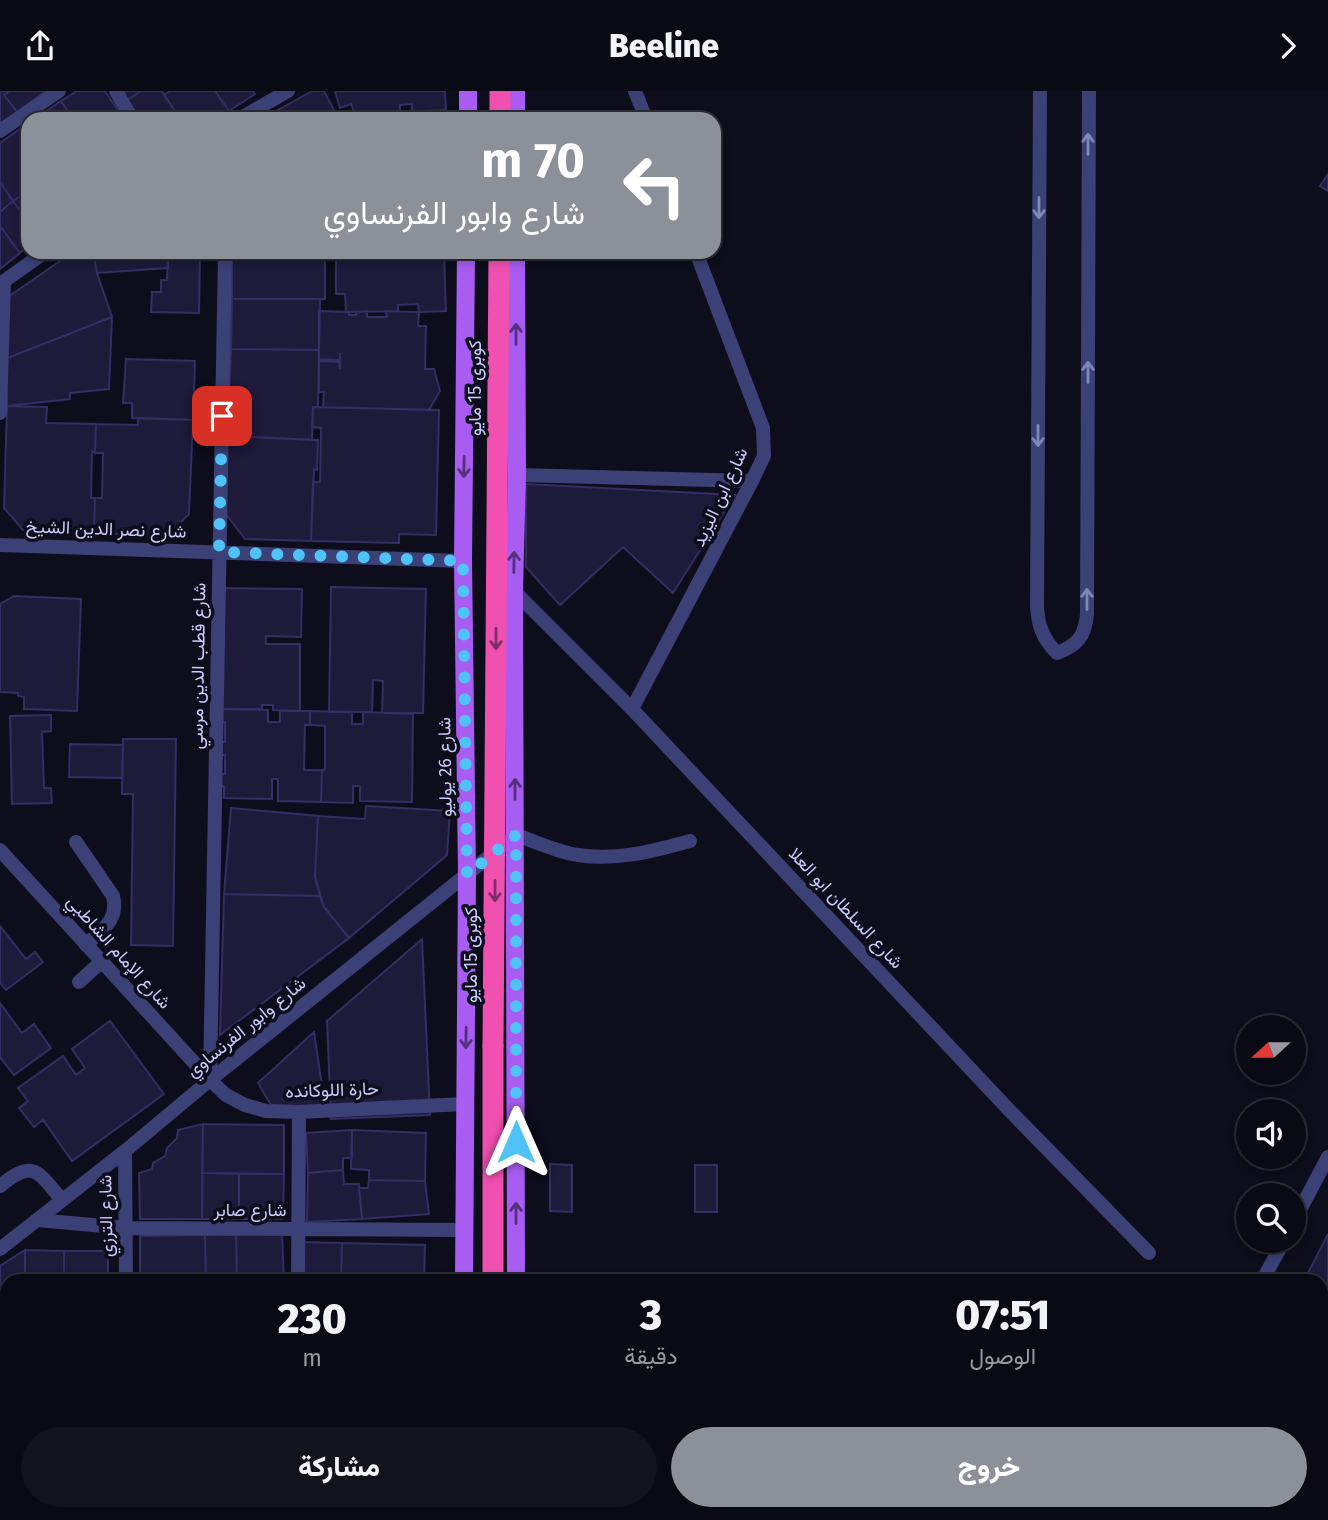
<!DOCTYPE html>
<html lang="ar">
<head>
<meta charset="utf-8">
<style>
	:root { --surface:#0a0a14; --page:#13131d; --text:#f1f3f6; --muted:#999aa0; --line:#2a2b34; --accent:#8c9099 }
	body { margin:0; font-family:"Fira Sans",Vazirmatn,sans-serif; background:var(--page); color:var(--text); direction:rtl; height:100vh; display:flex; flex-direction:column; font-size:26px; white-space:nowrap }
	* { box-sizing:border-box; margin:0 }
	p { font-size:23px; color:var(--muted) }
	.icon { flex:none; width:38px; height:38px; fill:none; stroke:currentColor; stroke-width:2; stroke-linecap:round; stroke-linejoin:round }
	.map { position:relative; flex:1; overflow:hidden; direction:ltr }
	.details { position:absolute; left:0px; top:1183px; width:1328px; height:247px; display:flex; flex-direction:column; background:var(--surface); border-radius:21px 21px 0 0; box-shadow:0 4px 10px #0003,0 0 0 2px var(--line); direction:rtl }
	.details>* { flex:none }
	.hud { position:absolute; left:21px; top:21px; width:700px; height:147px; border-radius:21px; box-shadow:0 4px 10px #0003,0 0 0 2px var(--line); direction:rtl; background:#8c9099; color:#fff; overflow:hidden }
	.needle { width:46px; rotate:249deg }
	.controls { position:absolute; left:1236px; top:924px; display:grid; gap:14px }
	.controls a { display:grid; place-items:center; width:70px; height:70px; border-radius:50%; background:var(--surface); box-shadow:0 4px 10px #0003,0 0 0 2px var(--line); font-size:35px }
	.pin { position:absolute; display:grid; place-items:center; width:60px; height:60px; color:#fff; margin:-30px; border-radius:14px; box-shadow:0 4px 10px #0006 }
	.me { position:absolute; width:77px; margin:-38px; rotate:0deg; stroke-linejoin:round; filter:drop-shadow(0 0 5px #0008) }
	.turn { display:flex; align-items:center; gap:24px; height:147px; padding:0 21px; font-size:32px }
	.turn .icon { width:91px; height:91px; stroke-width:2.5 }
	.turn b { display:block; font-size:49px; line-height:60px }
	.eta { display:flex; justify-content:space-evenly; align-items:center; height:119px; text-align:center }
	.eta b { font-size:42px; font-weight:800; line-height:49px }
	.primary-button { display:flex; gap:14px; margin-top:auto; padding:14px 21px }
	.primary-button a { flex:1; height:80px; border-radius:42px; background:var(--accent); color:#fff; font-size:28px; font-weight:800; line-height:80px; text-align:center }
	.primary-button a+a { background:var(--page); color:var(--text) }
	header { display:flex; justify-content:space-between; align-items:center; height:91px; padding:0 21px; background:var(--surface); font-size:32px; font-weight:800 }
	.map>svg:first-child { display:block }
	.building { fill:#1d1a3a; stroke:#332e64; stroke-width:2 }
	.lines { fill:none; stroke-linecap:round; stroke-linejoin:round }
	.lane { stroke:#3b4076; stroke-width:14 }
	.street { stroke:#3b4076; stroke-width:14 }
	.primary { stroke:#a85cf1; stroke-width:18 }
	.highway { stroke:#f050af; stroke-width:21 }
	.highway-bridge { stroke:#f050af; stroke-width:21 }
	.oneway { stroke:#8386b8 }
	.oneway2 { stroke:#53317b }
	.oneway3 { stroke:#7e2e65 }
	.route { stroke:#4fc3f7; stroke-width:12; stroke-dasharray:0 21.6 }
	.labels { text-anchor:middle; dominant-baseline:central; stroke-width:7; stroke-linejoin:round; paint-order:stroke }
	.street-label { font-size:18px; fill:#cbcbfb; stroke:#0d0d1b }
</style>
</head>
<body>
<header><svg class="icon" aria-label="forward" viewBox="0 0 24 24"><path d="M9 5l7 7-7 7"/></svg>Beeline<svg class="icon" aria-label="share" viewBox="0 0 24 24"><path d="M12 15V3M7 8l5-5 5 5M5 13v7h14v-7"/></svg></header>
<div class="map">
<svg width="1328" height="1429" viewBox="0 0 1328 1429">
	<rect width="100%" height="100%" fill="#0d0d1b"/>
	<path class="building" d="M 0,0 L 10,0 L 4,4 L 17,21 L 0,33 Z
		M 10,0 L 46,0 L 17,21 L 4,4 Z
		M 77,0 L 105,0 L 124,28 L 73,28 L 61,10 Z
		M 116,0 L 141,0 L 124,11 Z
		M 141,0 L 162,0 L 180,28 L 135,28 L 124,11 Z
		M 170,0 L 215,0 L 229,20 L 216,28 L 180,28 L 164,4 Z
		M 215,0 L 253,0 L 255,3 L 229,20 Z
		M 312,0 L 324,0 L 338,27 L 346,27 L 347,28 L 262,28 Z
		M 335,0 L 445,0 L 446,19 L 412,21 L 412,13 L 400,14 L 400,21 L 355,23 L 351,13 L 340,17 Z
		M 61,10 L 73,28 L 35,28 Z
		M 446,19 L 446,28 L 356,28 L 355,23 Z
		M 28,32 L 28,50 L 20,38 Z
		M 20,38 L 28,50 L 28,100 L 13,110 L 0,91 L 0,52 Z
		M 1328,83 L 1328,100 L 1320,95 Z
		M 0,91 L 13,110 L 0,121 Z
		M 28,100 L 28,131 L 13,110 Z
		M 13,110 L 28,131 L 28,155 L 20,162 L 0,135 L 0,121 Z
		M 0,135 L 20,162 L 0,178 Z
		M 73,161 L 93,161 L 97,182 L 112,226 L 5,268 L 8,206 Z
		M 93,161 L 168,161 L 168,177 L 97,182 Z
		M 168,161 L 200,161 L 199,222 L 151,221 L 152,201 L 161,201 L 161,189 L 167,189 Z
		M 232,161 L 325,161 L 325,208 L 232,208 Z
		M 336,161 L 444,161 L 446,220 L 419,221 L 418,213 L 398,214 L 398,220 L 346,221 L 345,203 L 336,203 Z
		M 232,208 L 320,208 L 319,259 L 231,258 Z
		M 319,220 L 349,221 L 349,224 L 356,224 L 356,221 L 367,220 L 367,226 L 387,226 L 386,220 L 419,221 L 418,235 L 426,235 L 425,278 L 434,278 L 440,300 L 429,319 L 323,316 L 324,301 L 319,301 L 319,270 L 339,271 L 340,278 L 340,262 L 340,269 L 319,268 Z
		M 112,226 L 109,298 L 70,302 L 70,308 L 7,315 L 5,268 Z
		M 231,258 L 319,259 L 318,316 L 313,316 L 312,349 L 227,345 Z
		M 126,268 L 195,270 L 193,329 L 132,327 L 132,312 L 123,312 Z
		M 7,315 L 47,316 L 46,332 L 96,333 L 95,362 L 92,360 L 91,407 L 95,407 L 94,442 L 23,439 L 4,417 Z
		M 313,316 L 439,319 L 436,444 L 399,443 L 399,452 L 311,450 L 313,391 L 320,391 L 321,337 L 312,336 Z
		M 138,327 L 193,329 L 189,423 L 167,445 L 94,442 L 95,407 L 102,407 L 103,362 L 95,362 L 96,333 L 138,334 Z
		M 227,345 L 318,349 L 317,379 L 314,378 L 311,450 L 245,448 L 225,422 Z
		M 526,393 L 735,404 L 673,502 L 623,456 L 560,514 L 526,476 Z
		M 331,496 L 426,498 L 423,622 L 382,622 L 383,590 L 373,589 L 372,621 L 329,621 Z
		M 221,497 L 302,498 L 301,546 L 266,545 L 266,553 L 300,553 L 300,620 L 273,619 L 273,614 L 262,614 L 262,618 L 220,618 Z
		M 14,505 L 81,508 L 77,620 L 24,618 L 24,606 L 18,605 L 18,602 L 0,601 L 0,513 Z
		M 220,618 L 268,619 L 268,631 L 280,631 L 280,620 L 310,620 L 310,634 L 305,634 L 304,679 L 322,679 L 321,711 L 278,710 L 278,688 L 272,688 L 272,708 L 224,707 L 224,695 L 218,695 L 218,683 L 225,683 L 225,664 L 219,664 L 219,651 L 225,651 L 225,631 L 219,631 Z
		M 310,620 L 352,621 L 352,633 L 363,633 L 363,621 L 413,623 L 412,711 L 360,710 L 360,695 L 353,695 L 353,712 L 321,711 L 322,679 L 325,679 L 325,635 L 310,634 Z
		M 51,624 L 51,640 L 42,641 L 44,697 L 51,697 L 52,712 L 12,713 L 10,625 Z
		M 123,648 L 176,648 L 173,855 L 131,854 L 133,703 L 122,703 Z
		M 70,653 L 123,654 L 122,687 L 69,686 Z
		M 366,715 L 450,720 L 447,764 L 349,847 L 324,816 L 315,786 L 318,725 L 365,728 Z
		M 231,717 L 318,725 L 315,786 L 320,805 L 224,803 Z
		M 224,803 L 320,805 L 324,816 L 349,847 L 220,944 Z
		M 0,835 L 26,868 L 35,861 L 43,871 L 6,899 L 0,892 Z
		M 422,848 L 430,1024 L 331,1028 L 327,930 Z
		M 0,912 L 22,942 L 34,933 L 51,957 L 14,984 L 0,966 Z
		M 110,930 L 164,1003 L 72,1070 L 43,1029 L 34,1036 L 19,1017 L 28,1010 L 18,997 L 63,965 L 76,984 L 85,977 L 72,958 Z
		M 314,941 L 325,1015 L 272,1016 L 258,992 Z
		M 203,1033 L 202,1128 L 140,1128 L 139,1082 L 152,1078 L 153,1072 L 165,1065 L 167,1057 L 177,1047 L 178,1039 Z
		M 203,1033 L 284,1034 L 284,1083 L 202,1082 Z
		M 352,1039 L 426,1042 L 425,1090 L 369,1089 L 369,1079 L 351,1078 Z
		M 352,1039 L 352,1067 L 343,1067 L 343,1079 L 308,1082 L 306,1042 Z
		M 550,1073 L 572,1074 L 572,1121 L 550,1120 Z
		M 695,1074 L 717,1074 L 717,1121 L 695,1121 Z
		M 343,1079 L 344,1093 L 359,1093 L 362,1128 L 307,1131 L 308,1082 Z
		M 202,1082 L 239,1083 L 239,1128 L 202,1128 Z
		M 239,1083 L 284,1083 L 283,1128 L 239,1128 Z
		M 369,1089 L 425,1090 L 429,1123 L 362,1128 L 359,1097 L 368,1097 Z
		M 282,1143 L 284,1190 L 237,1190 L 236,1144 Z
		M 1328,1143 L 1328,1233 L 1321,1230 L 1321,1190 L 1304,1190 Z
		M 205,1144 L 206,1190 L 140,1190 L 140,1145 Z
		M 205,1144 L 236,1144 L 237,1190 L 206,1190 Z
		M 301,1151 L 342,1152 L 341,1190 L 300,1190 Z
		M 342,1152 L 425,1154 L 424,1190 L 341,1190 Z
		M 25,1159 L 64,1160 L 64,1190 L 25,1190 Z
		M 25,1159 L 25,1190 L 7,1190 L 7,1207 L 0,1207 L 0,1175 Z
		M 64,1160 L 108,1160 L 108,1190 L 64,1190 Z
		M 0,1207 L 7,1207 L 7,1251 L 0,1251 Z
		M 0,1269 L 7,1269 L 7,1324 L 0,1324 Z
		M 0,1324 L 7,1324 L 7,1370 L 0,1371 Z
		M 0,1390 L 7,1390 L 7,1423 L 18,1423 L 18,1429 L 0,1429 Z
		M 18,1423 L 106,1423 L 106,1429 L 18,1429 Z
		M 137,1423 L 183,1423 L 183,1429 L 137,1429 Z
		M 183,1423 L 269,1423 L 269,1429 L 183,1429 Z
		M 301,1423 L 337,1423 L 337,1429 L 301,1429 Z
		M 337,1423 L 432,1423 L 432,1429 L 337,1429 Z
		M 906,1423 L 994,1423 L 994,1429 L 906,1429 Z
		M 1066,1423 L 1112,1423 L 1109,1429 L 1078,1429 Z
		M 1065,1426 L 1070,1429 L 1034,1429 Z"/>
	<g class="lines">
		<path class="lane" d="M 517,384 L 752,390
			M 514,500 L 632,618 L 1010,1020 L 1149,1162
			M 516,744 C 534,750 559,762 578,764 C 617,770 653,760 690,750
			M 76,751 L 113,805 C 119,830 102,838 86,854
			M 79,891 L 101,871
			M 0,1095 C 34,1067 38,1081 62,1109
			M 1293,1132 L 1328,1066
			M 1262,1190 L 1284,1150
			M 1321,1297 L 1328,1300
			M 1321,1345 L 1328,1348
			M 1321,1413 L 1328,1416
			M 1235,1429 L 1238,1423"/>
		<path class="street" d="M 116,0 L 132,28
			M 635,0 L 646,28
			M 1040,0 L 1037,515 C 1038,535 1043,548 1057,562 C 1078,554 1085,545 1087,523 L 1089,0
			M 239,28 L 288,0
			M 0,40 L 59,0
			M 0,193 L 45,161
			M 0,322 L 4,190
			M 0,454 L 463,470
			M 632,618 L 752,390 L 764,365 L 763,337 L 696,161
			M 0,759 L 210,989 L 226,1004 L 245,1014 L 266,1020 L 299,1021 L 465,1013
			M 210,989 L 225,161
			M 125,1060 L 126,1190
			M 37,1129 L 126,1137 L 464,1139
			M 0,1158 L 125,1060 L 210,989 L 516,744
			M 298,1190 L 299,1021
			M 0,1257 L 7,1257
			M 0,1379 L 7,1379
			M 128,1423 L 128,1429
			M 298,1429 L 298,1423"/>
		<path class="primary" d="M 516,0 L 516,28
			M 468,28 L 468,0
			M 516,161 L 517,384 L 514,500 L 516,1190
			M 464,1190 L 467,784 L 463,470 L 466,161
			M 516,1423 L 516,1429
			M 460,1429 L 460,1423"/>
		<path class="highway" d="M 500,28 L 500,0
			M 493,1190 L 493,955
			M 494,1423 L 494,1429"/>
		<path class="highway-bridge" d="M 493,955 L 499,161"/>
	</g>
	<defs><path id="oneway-shaft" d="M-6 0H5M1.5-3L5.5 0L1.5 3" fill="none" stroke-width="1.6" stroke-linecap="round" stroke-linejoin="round" transform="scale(1.75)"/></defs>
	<g class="oneway">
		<use href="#oneway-shaft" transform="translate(1088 53) rotate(-90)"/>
		<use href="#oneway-shaft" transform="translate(1039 117) rotate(90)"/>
		<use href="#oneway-shaft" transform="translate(1088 281) rotate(-90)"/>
		<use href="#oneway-shaft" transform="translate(1038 345) rotate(90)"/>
		<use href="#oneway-shaft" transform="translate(1087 508) rotate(-90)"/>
	</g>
	<g class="oneway2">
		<use href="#oneway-shaft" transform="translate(516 243) rotate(-90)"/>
		<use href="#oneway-shaft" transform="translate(464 376) rotate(91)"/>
		<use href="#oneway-shaft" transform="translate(514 471) rotate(-89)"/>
		<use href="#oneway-shaft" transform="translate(515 698) rotate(-90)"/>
		<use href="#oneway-shaft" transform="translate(466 947) rotate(91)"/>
		<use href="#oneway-shaft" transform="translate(516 1122) rotate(-90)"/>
	</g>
	<g class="oneway3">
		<use href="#oneway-shaft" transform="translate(496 548) rotate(90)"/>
		<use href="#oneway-shaft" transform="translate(495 800) rotate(90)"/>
	</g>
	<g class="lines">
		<path class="route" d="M 222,325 L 219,461 L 463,470 L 467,784 L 516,744 L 516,1051"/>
	</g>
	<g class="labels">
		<g class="street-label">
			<text transform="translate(475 297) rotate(-90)">كوبرى 15 مايو</text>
			<text transform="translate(720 406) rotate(-65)">شارع ابن اليزيد</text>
			<text transform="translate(106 438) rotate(2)">شارع نصر الدين الشيخ</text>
			<text transform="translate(198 575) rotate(-89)">شارع قطب الدين مرسي</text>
			<text transform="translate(445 676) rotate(-91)">شارع 26 يوليو</text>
			<text transform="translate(846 817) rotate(47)">شارع السلطان ابو العلا</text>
			<text transform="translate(119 861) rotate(48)">شارع الإمام الشاطبي</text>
			<text transform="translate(471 864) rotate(-90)">كوبرى 15 مايو</text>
			<text transform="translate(246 936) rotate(-39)">شارع وابور الفرنساوي</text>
			<text transform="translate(332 999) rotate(-2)">حارة اللوكانده</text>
			<text x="250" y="1119">شارع صابر</text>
			<text transform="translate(106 1125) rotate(-91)">شارع الترزي</text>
		</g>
	</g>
</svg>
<div class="controls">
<a><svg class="needle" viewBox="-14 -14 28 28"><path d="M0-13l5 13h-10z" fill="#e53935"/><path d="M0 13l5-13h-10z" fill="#999aa0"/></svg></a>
<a><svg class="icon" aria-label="sound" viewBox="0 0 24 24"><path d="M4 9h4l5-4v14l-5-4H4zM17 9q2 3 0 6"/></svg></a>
<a><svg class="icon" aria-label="search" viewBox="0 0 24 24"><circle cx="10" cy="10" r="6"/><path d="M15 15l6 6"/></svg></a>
</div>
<div class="pin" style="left:222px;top:325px;background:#d93025"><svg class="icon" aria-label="arrive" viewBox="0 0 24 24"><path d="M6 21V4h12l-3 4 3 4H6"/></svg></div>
<svg class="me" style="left:516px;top:1051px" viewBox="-20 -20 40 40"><path d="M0-17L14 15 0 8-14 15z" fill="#4fc3f7" stroke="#fff" stroke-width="4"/></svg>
<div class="hud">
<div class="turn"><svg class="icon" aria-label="left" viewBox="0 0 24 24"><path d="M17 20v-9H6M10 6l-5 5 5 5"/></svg><div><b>70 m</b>شارع وابور الفرنساوي</div></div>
</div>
<section class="details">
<div class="eta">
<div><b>07:51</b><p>الوصول</p></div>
<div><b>3</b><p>دقيقة</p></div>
<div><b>230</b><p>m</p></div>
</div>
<div class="primary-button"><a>خروج</a><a>مشاركة</a></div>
</section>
</div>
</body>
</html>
